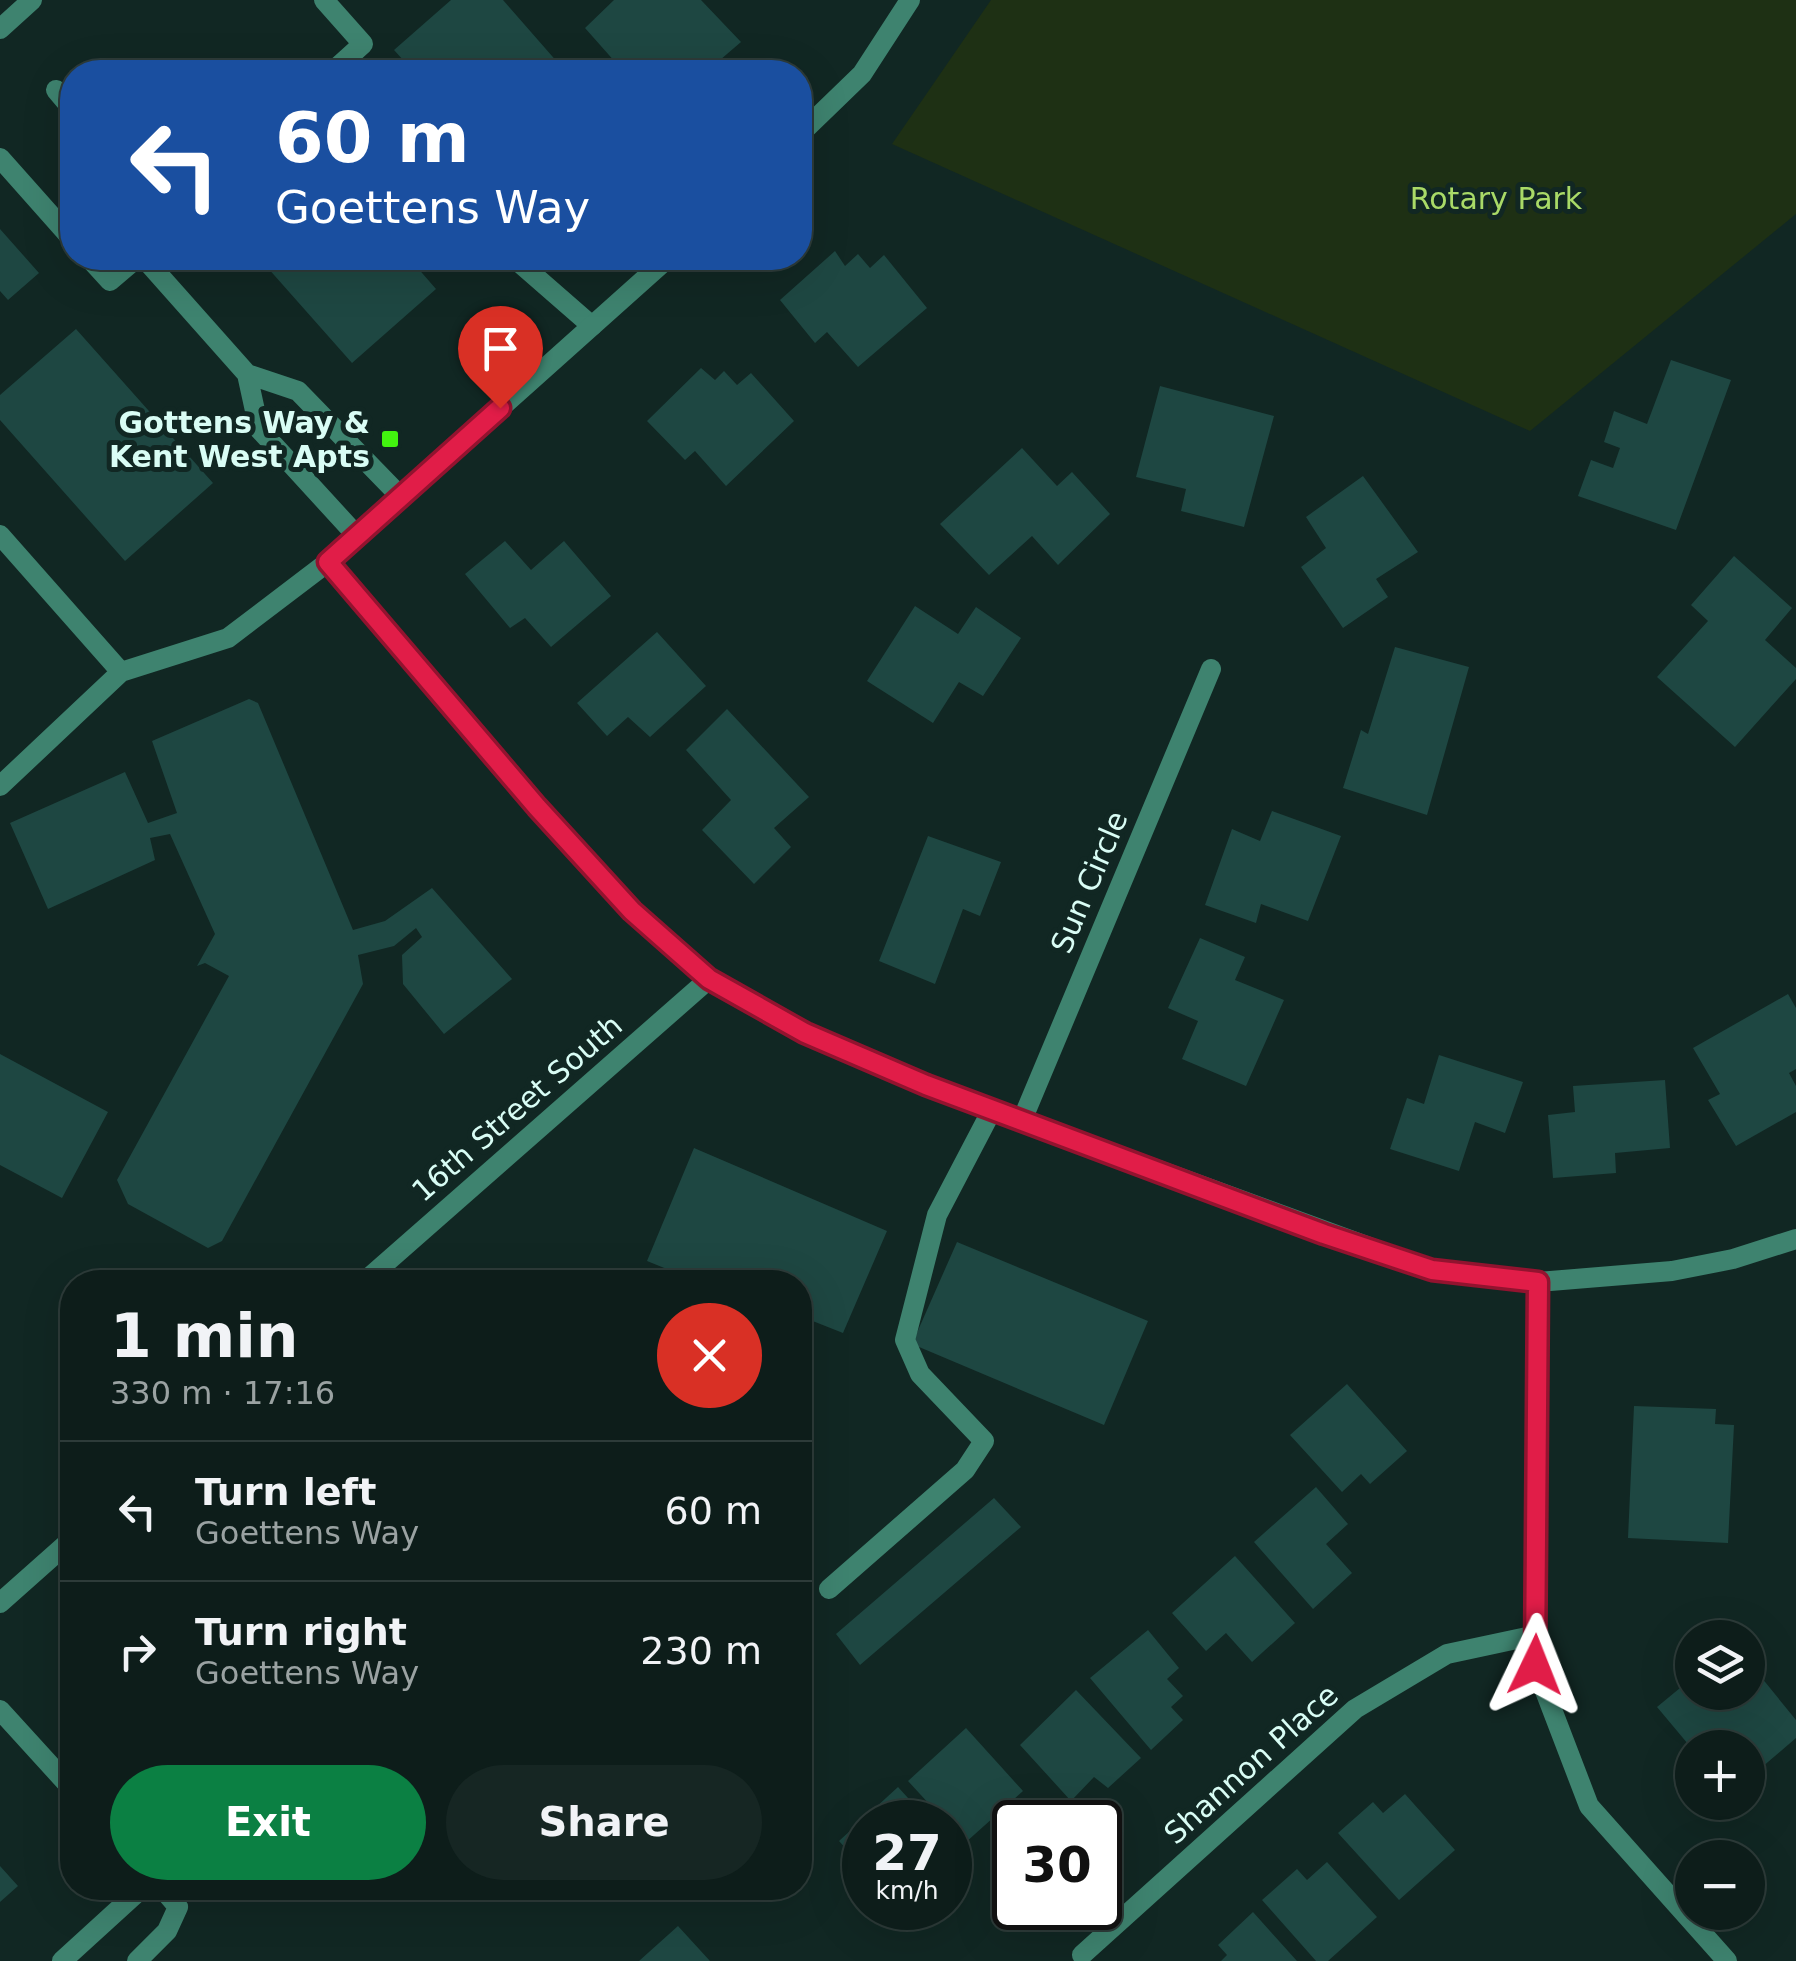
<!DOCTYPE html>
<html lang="en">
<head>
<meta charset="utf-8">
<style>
	:root { --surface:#0d1d1a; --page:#162623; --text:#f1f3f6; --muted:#9aa2a2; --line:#2d3b39; --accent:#0b8043 }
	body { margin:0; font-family:"DejaVu Sans",sans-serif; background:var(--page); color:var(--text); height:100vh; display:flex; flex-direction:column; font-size:38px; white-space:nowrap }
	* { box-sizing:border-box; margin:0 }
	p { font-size:32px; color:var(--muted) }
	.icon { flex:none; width:55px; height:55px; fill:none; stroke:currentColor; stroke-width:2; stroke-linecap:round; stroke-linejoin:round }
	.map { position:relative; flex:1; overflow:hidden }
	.details { position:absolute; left:60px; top:1270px; width:752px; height:630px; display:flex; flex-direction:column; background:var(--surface); border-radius:40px; box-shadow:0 10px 40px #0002,0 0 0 2px var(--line) }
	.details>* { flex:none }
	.top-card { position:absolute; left:60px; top:60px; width:752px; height:210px; border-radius:40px; box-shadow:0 10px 40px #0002,0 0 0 2px var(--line); background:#1a4fa0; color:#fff; overflow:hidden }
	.buttons { position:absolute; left:1675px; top:1620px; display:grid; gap:20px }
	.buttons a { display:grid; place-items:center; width:90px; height:90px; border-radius:50%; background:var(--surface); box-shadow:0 10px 40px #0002,0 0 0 2px var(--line); font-size:50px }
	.speed { position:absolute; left:842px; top:1800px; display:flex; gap:20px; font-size:50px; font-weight:700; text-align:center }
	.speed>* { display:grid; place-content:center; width:130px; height:130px; border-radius:50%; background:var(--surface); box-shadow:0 10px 40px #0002,0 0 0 2px var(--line); line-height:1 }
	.speed small { font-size:25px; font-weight:400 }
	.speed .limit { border:5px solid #111; border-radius:15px; background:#fff; color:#111 }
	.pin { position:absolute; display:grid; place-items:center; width:85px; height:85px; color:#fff; margin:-102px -42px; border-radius:50% 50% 50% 0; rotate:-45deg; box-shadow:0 0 10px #0007 }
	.pin .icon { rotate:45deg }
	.me { position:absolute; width:110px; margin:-55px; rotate:2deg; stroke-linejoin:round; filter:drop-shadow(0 0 8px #0008) }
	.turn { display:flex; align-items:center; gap:35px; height:210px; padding:0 50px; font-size:45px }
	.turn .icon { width:130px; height:130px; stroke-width:2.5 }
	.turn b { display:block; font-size:70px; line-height:85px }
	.round { display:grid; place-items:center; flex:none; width:105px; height:105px; border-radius:52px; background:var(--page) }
	.summary { display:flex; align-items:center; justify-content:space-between; height:170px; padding:0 50px }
	h1 { font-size:60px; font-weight:700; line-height:75px }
	.primary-button { display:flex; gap:20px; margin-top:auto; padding:20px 50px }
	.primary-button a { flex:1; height:115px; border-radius:60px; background:var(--accent); color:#fff; font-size:40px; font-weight:700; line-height:115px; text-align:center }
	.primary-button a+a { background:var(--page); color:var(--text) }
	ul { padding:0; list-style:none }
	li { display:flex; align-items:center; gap:30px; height:140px; padding:0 50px; border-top:2px solid var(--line) }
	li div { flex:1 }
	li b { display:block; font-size:38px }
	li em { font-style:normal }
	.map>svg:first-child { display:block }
	.green { fill:#1e3014 }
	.building { fill:#1e4742 }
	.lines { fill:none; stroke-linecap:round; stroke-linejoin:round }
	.service { stroke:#3e836f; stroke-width:20 }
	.minor { stroke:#3e836f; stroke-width:20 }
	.route-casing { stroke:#92132f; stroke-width:25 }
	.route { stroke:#e11d48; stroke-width:18 }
	.poi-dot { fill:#42f30f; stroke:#112723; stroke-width:4 }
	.labels { text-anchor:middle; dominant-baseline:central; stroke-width:10; stroke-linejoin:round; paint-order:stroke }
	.park-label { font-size:30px; fill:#a9da67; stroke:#112723 }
	.poi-label { font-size:30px; font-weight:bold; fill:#d9fdf5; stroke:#112723; text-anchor:end }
	.street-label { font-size:30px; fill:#d9fdf5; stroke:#112723 }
</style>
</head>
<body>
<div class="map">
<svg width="1796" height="1961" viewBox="0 0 1796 1961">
	<rect width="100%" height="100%" fill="#112723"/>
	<path class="green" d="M 991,0 L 1796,0 L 1796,214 L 1530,431 L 892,144 Z"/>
	<path class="building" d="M 451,0 L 503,0 L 566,72 L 414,72 L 394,50 Z
		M 614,0 L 701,0 L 741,42 L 706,72 L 657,72 L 647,63 L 637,72 L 624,72 L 585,28 Z
		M 0,229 L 39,273 L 8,300 L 0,291 Z
		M 835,251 L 845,266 L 858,254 L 870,268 L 884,255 L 927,308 L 858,367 L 827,332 L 815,343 L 780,300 Z
		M 259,258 L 409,258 L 436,289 L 352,363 Z
		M 76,329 L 213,483 L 125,561 L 0,420 L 0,395 Z
		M 1671,360 L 1731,380 L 1676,530 L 1578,496 L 1591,460 L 1613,468 L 1620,448 L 1604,442 L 1614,411 L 1647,424 Z
		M 701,368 L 715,380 L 724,371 L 737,385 L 751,373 L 794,421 L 726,486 L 695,451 L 685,460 L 647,421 Z
		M 1160,386 L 1274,416 L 1244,527 L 1181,511 L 1186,489 L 1136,477 Z
		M 1022,448 L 1057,486 L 1072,472 L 1110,514 L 1058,565 L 1032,536 L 989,575 L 940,524 Z
		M 1363,476 L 1418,552 L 1376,579 L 1388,597 L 1343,628 L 1301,567 L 1326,548 L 1306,517 Z
		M 505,541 L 531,570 L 564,541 L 611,596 L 551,647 L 525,618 L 510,628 L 465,574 Z
		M 1734,556 L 1792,608 L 1765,640 L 1796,668 L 1796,679 L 1735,747 L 1657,677 L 1708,621 L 1691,605 Z
		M 915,606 L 958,634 L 976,607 L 1021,638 L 983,696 L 959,682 L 933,723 L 867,681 Z
		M 657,632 L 706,686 L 650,737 L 628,717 L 607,736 L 577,703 Z
		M 1395,647 L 1469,667 L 1427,815 L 1343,788 L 1361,730 L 1368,734 Z
		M 249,699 L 258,703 L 353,930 L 385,921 L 432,888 L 512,979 L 444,1034 L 403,984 L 402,955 L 422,937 L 416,928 L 394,946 L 358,955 L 363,984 L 222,1241 L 208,1248 L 128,1204 L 117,1180 L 229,976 L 205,963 L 197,966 L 215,934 L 170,834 L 150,838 L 155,860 L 48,909 L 10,823 L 125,772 L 148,823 L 177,813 L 152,741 Z
		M 727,709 L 809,797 L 774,828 L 791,847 L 754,884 L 702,830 L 731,800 L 686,750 Z
		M 1272,811 L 1341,836 L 1308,921 L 1261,904 L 1256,923 L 1205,905 L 1232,829 L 1260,841 Z
		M 928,836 L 1001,862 L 980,916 L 963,909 L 935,984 L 879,961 Z
		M 1200,938 L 1245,957 L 1235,980 L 1284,1000 L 1246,1086 L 1182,1059 L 1198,1021 L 1168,1008 Z
		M 1788,994 L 1796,1008 L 1796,1069 L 1789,1073 L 1796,1086 L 1796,1112 L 1736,1146 L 1708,1100 L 1720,1094 L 1693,1048 Z
		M 0,1054 L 108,1112 L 62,1198 L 0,1165 Z
		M 1439,1055 L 1523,1082 L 1505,1133 L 1475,1122 L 1459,1171 L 1390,1149 L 1407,1098 L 1424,1104 Z
		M 1665,1080 L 1670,1148 L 1615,1153 L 1616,1173 L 1553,1178 L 1548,1115 L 1575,1112 L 1573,1086 Z
		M 694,1148 L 887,1231 L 843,1333 L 800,1316 L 800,1282 L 699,1282 L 647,1261 Z
		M 957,1242 L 1148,1321 L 1104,1425 L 912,1344 Z
		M 1347,1384 L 1407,1451 L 1370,1484 L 1361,1474 L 1342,1492 L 1290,1435 Z
		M 1634,1406 L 1716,1409 L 1715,1424 L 1734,1425 L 1728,1543 L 1628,1538 Z
		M 1316,1487 L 1348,1524 L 1326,1544 L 1352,1573 L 1313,1609 L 1254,1542 Z
		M 994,1498 L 1021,1527 L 860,1665 L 836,1634 Z
		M 1235,1556 L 1295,1623 L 1252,1662 L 1226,1633 L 1206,1651 L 1172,1613 Z
		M 1148,1630 L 1179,1668 L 1167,1679 L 1183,1696 L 1171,1707 L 1183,1720 L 1151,1750 L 1090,1678 Z
		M 1748,1661 L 1796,1720 L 1796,1738 L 1748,1779 L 1748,1748 L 1716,1748 L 1702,1732 L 1688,1744 L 1657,1707 L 1680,1688 L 1690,1700 L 1699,1692 L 1748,1692 Z
		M 1076,1690 L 1141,1758 L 1108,1788 L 1094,1777 L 1071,1801 L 1020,1745 Z
		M 966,1728 L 1023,1791 L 965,1843 L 908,1781 Z
		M 898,1787 L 930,1822 L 865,1822 L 865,1870 L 839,1841 Z
		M 1405,1794 L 1455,1850 L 1399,1900 L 1338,1833 L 1373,1802 L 1383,1813 Z
		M 1327,1862 L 1377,1917 L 1328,1961 L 1316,1961 L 1262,1900 L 1297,1869 L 1307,1880 Z
		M 0,1866 L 18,1886 L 0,1902 Z
		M 1253,1912 L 1297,1961 L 1221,1961 L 1227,1955 L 1218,1945 Z
		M 678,1926 L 710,1961 L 639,1961 Z"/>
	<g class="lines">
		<path class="service" d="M 324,0 L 363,44 L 332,72
			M 56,90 L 72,109
			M 0,158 L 72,239
			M 89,258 L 110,281 L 137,258
			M 144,258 L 247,374 L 298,391 L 401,497
			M 514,258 L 592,326
			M 247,374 L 259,429 L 357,536
			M 829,1589 L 965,1470 L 984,1441 L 920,1374 L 905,1340 L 937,1215 L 993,1108
			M 0,1710 L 72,1789
			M 62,1961 L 142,1888
			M 137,1961 L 167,1931 L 178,1907 L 162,1888"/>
		<path class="minor" d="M 0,29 L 32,0
			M 800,134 L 862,74 L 910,0
			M 668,258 L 328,562 L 537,807 L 633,911 L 709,979 L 805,1033 L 926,1085 L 1432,1270 L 1538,1282 L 1672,1271 L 1733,1259 L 1796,1239
			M 0,535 L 121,672
			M 0,786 L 121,672 L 228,638 L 328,562
			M 1023,1118 L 1211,669
			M 364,1282 L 709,979
			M 1538,1282 L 1535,1665 L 1589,1806 L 1727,1961
			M 0,1603 L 72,1539
			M 1082,1955 L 1355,1709 L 1447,1654 L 1536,1635"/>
	</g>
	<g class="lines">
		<g class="route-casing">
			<path id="route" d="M 500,408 L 328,562 L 537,807 L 632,911 L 709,979 L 805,1033 L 926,1085 L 1324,1234 L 1432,1270 L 1538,1282 L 1535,1665"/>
		</g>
		<use href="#route" class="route"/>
	</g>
	<rect class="poi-dot" x="380" y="429" width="20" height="20" rx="5"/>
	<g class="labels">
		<g class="park-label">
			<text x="1496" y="198">Rotary Park</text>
		</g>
		<g class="poi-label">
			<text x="370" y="422">Gottens Way &amp;<tspan x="370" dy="34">Kent West Apts</tspan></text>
		</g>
		<g class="street-label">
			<text transform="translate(1089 882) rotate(-67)">Sun Circle</text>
			<text transform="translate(517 1108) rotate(-41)">16th Street South</text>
			<text transform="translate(1251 1764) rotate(-42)">Shannon Place</text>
		</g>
	</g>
</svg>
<div class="buttons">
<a><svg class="icon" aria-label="layers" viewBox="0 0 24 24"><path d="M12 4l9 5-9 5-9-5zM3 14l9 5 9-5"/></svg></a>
<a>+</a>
<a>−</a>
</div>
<div class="speed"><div>27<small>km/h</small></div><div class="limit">30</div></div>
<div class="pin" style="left:500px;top:408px;background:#d93025"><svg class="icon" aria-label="arrive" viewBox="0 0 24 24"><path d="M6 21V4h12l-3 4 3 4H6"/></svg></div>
<svg class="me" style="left:1535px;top:1665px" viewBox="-20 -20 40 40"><path d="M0-17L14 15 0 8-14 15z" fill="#e11d48" stroke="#fff" stroke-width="4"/></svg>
<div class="top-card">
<div class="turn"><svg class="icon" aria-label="left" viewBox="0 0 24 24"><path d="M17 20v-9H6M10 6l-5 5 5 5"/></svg><div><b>60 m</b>Goettens Way</div></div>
</div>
<section class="details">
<div class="summary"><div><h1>1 min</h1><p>330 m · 17:16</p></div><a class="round" style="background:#d93025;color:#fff"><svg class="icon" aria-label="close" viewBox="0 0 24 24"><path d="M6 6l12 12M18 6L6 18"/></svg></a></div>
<ul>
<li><svg class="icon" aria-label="left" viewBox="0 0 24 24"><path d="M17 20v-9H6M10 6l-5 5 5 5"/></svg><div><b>Turn left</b><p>Goettens Way</p></div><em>60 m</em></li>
<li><svg class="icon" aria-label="right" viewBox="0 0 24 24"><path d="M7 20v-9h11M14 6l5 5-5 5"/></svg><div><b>Turn right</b><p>Goettens Way</p></div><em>230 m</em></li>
</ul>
<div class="primary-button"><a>Exit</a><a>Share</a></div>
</section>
</div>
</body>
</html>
